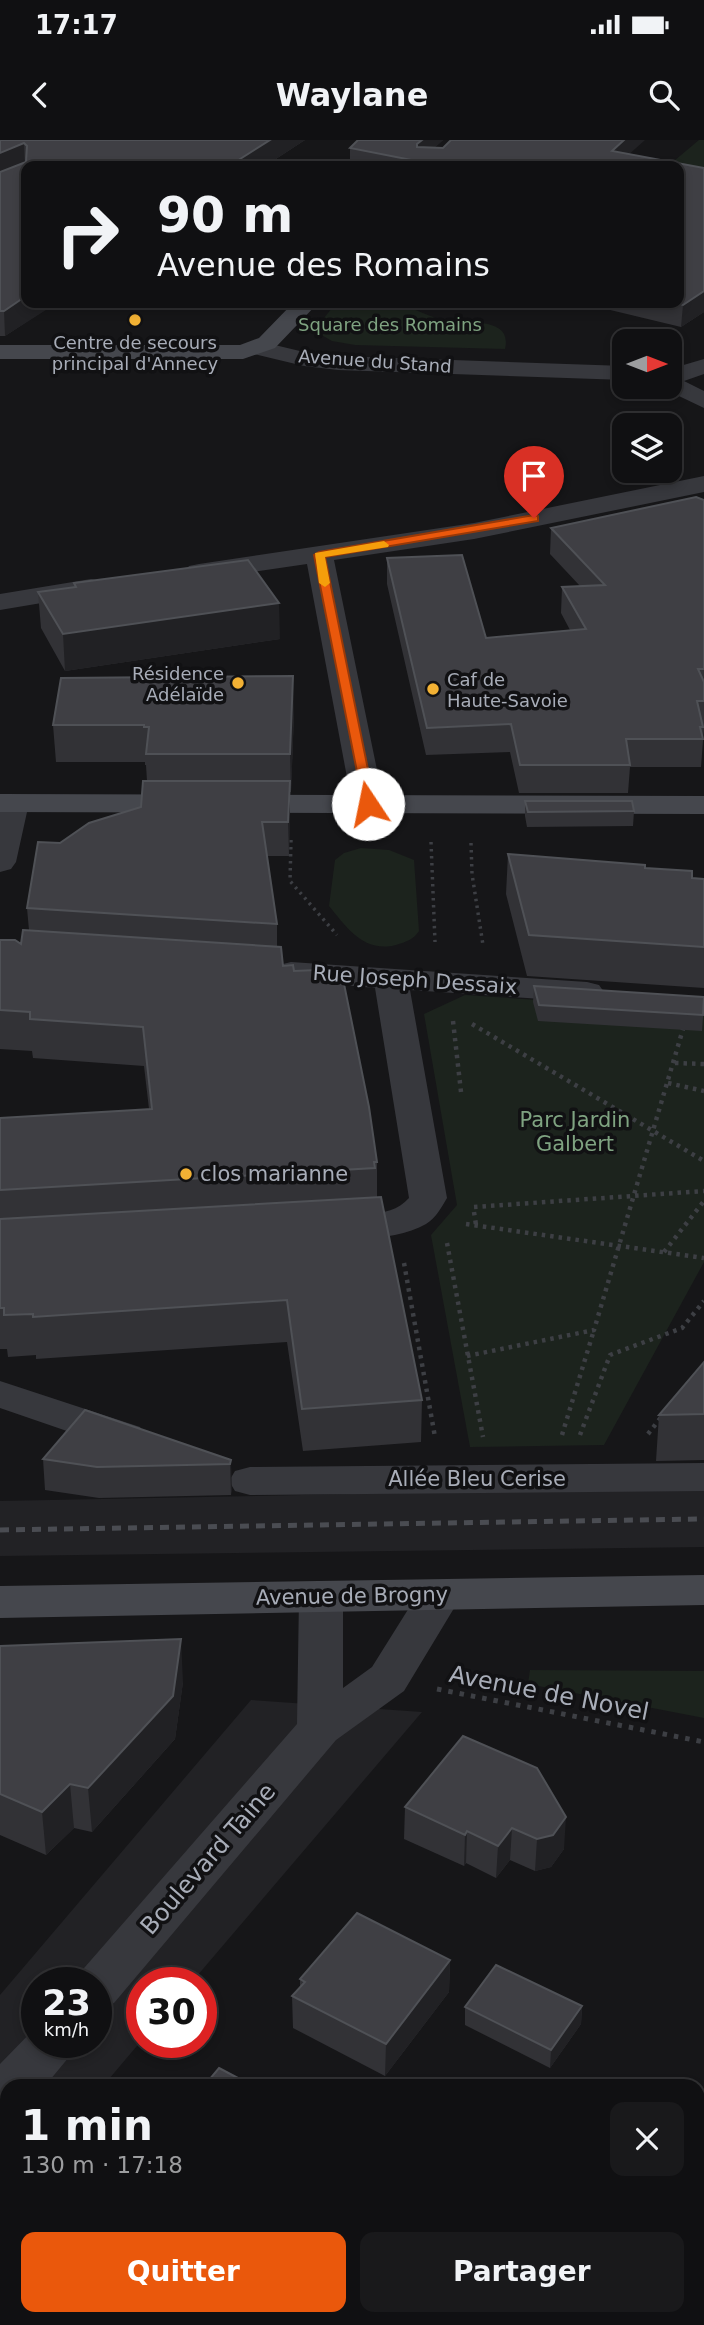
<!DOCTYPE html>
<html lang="fr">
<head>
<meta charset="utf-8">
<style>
	:root { --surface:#101012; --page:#19191b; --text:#f1f3f6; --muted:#9c9d9f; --line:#303032; --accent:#ea580c }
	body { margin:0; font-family:"DejaVu Sans",sans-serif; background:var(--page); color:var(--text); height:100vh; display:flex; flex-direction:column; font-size:26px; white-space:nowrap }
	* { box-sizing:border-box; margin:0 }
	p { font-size:23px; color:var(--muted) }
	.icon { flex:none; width:38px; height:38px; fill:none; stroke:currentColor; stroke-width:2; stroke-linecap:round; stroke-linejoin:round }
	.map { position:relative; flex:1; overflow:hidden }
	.sheet { position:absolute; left:0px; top:1939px; width:705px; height:247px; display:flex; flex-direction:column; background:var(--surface); border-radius:21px 21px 0 0; box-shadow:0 4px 10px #0003,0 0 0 2px var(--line) }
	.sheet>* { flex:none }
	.banner { position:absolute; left:21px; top:21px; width:663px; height:147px; border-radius:14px; box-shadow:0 4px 10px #0003,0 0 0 2px var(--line); background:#101012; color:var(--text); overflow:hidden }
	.needle { width:46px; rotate:90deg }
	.buttons { position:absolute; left:612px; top:189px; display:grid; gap:14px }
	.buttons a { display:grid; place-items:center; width:70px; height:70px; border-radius:14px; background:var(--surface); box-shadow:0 4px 10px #0003,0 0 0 2px var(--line); font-size:35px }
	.speed { position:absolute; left:21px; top:1827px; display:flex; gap:14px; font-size:35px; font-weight:700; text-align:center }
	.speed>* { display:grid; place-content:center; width:91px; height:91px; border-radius:50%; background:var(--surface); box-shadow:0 4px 10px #0003,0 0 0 2px var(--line); line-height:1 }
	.speed small { font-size:18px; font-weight:400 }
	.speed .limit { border:10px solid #d22; background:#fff; color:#111 }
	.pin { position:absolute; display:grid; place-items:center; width:60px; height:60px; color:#fff; margin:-72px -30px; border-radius:50% 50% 50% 0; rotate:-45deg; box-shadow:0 0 7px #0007 }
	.pin .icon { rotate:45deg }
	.me { position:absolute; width:77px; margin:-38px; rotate:349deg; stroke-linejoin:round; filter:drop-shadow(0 0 5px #0008) }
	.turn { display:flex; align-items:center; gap:24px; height:147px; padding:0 21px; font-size:32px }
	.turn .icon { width:91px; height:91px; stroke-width:2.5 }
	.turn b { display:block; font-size:49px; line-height:60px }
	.round { display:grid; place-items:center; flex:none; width:74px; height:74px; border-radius:14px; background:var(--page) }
	.summary { display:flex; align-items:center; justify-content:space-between; height:119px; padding:0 21px }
	h1 { font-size:42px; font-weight:700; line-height:52px }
	.cta { display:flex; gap:14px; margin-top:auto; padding:14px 21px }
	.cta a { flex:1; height:80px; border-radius:14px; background:var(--accent); color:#fff; font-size:28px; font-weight:700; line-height:80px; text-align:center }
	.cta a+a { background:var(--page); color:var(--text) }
	.status { display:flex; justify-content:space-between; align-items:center; height:49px; padding:0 35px; background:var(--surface); direction:ltr }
	.status svg { height:19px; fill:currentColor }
	header { display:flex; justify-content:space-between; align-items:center; height:91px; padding:0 21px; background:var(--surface); font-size:32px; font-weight:700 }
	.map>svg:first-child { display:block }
	.built { fill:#222225; fill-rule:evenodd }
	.green { fill:#1c231d }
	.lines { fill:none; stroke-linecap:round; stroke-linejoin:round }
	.path-far3 { stroke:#3d3f44; stroke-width:2.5; stroke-dasharray:2 3.5; stroke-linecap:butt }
	.path-far2 { stroke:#3d3f44; stroke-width:3.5; stroke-dasharray:2.5 4.5; stroke-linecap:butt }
	.path-far1 { stroke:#3d3f44; stroke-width:4.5; stroke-dasharray:3.5 5; stroke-linecap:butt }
	.path { stroke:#3d3f44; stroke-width:5; stroke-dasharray:4.5 7; stroke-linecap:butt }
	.street { fill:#37383d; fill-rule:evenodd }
	.secondary { fill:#45474d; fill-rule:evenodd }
	.rail { stroke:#4a4c52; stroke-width:5; stroke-dasharray:9 7; stroke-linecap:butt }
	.wall { fill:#323236 }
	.shaded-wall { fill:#212124 }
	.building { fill:#3f3f44; stroke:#4f5156; stroke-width:2 }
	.route { fill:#ea580c; stroke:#983908; stroke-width:2 }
	.slow { fill:#f59e0b }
	.poi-dot { fill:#f2b134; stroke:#111113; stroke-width:2.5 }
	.labels { text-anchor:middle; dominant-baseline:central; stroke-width:7; stroke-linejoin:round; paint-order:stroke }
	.far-park-label { font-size:18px; fill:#7fa381; stroke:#111113 }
	.far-poi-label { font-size:18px; fill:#a8adb8; stroke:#111113 }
	.far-street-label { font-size:18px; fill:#a8adb8; stroke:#111113 }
	.street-label { font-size:21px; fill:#a8adb8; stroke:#111113 }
	.park-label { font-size:21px; fill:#7fa381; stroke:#111113 }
	.poi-label { font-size:21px; fill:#a8adb8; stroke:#111113; text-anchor:start }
	.near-street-label { font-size:24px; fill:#a8adb8; stroke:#111113 }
</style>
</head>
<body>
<div class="status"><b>17:17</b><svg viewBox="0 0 49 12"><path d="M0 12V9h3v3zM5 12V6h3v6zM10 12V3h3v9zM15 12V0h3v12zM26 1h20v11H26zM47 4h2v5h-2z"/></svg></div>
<header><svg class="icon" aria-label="back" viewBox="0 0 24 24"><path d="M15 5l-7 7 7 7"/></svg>Waylane<svg class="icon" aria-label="search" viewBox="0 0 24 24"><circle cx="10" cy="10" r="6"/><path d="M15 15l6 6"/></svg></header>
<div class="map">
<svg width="704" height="2185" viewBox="0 0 704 2185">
	<rect width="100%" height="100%" fill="#161618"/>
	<path class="built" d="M 704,1347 L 704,1407 L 0,1416 L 0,1361 Z
		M 251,1560 L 422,1572 L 191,1843 L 142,1843 L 142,1900 L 103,1946 L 7,1946 L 7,2058 L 0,2066 L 0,1855 ZM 37,1843 L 96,1843 L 96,1902 L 37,1902 Z"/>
	<path class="green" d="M 699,0 L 704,0 L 704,40 L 679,26 L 668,26 Z
		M 336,163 C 354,163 377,159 396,163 C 413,167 430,178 447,181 C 466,184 513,176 505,209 L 355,205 L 332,201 L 318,193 L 316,188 Z
		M 361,708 L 389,710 L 414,720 L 419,791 C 414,799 406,802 396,805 C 364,813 347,788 329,766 L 335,720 L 344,713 Z
		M 465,855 L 704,871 L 704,1122 L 604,1305 L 470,1307 L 431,1095 L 457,1065 L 424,874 Z
		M 530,1530 L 704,1531 L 704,1578 L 528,1544 Z"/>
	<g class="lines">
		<path class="path-far3" d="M 344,185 L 402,182 L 426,187"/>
		<path class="path-far2" d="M 291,700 L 290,741 L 337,795
			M 431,702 L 435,802
			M 471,703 L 472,734 L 483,805"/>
		<path class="path-far1" d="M 453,881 L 461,952
			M 472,884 L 704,1021
			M 675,923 L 704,924
			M 668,943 L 704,951
			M 474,1067 L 704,1051
			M 474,1072 L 476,1085
			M 466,1084 L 704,1118
			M 447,1103 L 483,1297
			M 664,1112 L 704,1061
			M 404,1123 L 435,1297
			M 467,1216 L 594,1190 L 683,889
			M 648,1294 L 662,1276
			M 562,1295 L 594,1190
			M 580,1295 L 610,1215 L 682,1188 L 704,1161"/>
		<path class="path" d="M 437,1549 L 704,1602"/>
		<path class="street" d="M 258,201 L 304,212 L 338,216 L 625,226 L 625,240 L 338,230 L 304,226 L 250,213 L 246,208 L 250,203 Z
			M 704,219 L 704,234 L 684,241 L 704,251 L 704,268 L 660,247 L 670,247 L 670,229 Z
			M 704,336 L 704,352 L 474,399 L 334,420 L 384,664 L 379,671 L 368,673 L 357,671 L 352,664 L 307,424 L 199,440 L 189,438 L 185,432 L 189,426 L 199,424 L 474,383 Z
			M 91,439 L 101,441 L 105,447 L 101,453 L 0,470 L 0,454 Z
			M 13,654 L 24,656 L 29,663 L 16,722 L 11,729 L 0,732 L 0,659 Z
			M 291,822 L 587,842 L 599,845 L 604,852 L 599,859 L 587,862 L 410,850 L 447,1058 C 441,1068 436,1078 426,1084 C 398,1100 350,1102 320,1094 L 315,1086 L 320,1078 C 349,1071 388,1082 409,1058 L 375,848 L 279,839 L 274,832 L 279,825 Z
			M 0,1241 L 140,1287 L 146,1297 L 140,1307 L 125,1311 L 0,1268 Z
			M 704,1323 L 704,1351 L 250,1355 L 235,1351 L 229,1341 L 235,1331 L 250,1327 Z
			M 440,1440 L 456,1444 L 462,1455 L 404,1551 L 336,1600 L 114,1863 L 96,1869 L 96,1843 L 74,1843 L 78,1835 L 297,1584 L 299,1457 L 305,1446 L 321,1442 L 337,1446 L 343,1457 L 343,1548 L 372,1527 L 424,1444 Z
			M 37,1886 L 37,1902 L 77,1902 L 69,1917 L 45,1946 L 7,1946 L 7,1966 L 0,1963 L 0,1924 Z"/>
		<path class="secondary" d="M 293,163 L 318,163 L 275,208 L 243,219 L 0,219 L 0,205 L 240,205 L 259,198 Z
			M 0,654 L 704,656 L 704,674 L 0,672 Z
			M 704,1435 L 704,1465 L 0,1478 L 0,1446 Z"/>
		<path class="rail" d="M 0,1390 L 704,1379"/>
	</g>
	<path class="wall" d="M 0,0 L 305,0 L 5,196 L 0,196 Z
		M 358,0 L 443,0 L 435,7 L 630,14 L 704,28 L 704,172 L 681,187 L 602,168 L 602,163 L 679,163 L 679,26 L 350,26 L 350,8 Z
		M 704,360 L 704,588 L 701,627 L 630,627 L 628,653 L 519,653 L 510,612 L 426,615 L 387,444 L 387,418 L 486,498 L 570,490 L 561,473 L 562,447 L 580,446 L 550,414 L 551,388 Z
		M 74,443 L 280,499 L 65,531 L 41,488 L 38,452 L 74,447 Z
		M 294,573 L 291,652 L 290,652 L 289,716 L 267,716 L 277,784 L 277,807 L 283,826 L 294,831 L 377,1022 L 377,1057 L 422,1260 L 421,1302 L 303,1311 L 287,1202 L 36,1219 L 36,1215 L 8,1217 L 7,1209 L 0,1209 L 0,978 L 149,969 L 144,926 L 33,918 L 32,911 L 0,909 L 0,800 L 21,804 L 29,790 L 27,768 L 60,703 L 141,667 L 147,641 L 146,625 L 145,625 L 145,622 L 56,622 L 53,585 Z
		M 525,661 L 634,671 L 633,686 L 527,687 L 525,676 Z
		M 508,714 L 645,728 L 692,738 L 704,739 L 704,848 L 527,836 L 506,754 Z
		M 534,846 L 704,863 L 702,891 L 538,881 L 533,862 Z
		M 704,1222 L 704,1320 L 656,1321 L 659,1275 Z
		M 43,1319 L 231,1320 L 231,1355 L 99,1358 L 45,1350 Z
		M 0,1506 L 183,1542 L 175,1599 L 92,1692 L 74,1688 L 46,1715 L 0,1695 Z
		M 463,1596 L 564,1709 L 551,1727 L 535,1731 L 510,1720 L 496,1738 L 466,1723 L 464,1726 L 404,1699 L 405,1667 Z
		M 450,1820 L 449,1852 L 385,1936 L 293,1888 L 292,1856 L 300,1847 L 300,1839 Z
		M 582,1866 L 581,1884 L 550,1928 L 465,1885 L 465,1867 Z
		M 361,2179 L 522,2179 L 518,2185 L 372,2185 Z"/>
	<path class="shaded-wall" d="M 270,0 L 305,0 L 265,26 L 229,26 Z
		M 422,0 L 443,0 L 420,22 L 417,4 Z
		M 624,0 L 645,0 L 616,26 L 612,11 Z
		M 24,3 L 25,27 L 0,37 L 0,13 Z
		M 704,151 L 704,172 L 681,187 L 683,165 Z
		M 26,156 L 26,163 L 57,163 L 5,196 L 4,171 Z
		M 279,463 L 280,499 L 65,531 L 63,494 Z
		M 293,536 L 294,573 L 291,652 L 290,614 Z
		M 290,641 L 290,675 L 289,716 L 288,682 Z
		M 231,1320 L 232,1351 L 231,1355 L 230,1324 Z
		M 181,1499 L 183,1542 L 175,1599 L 92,1692 L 88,1648 Z
		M 70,1644 L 74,1688 L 46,1715 L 42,1672 Z
		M 566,1677 L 564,1709 L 551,1727 L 535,1731 L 537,1699 Z
		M 512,1688 L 510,1720 L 496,1738 L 498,1706 Z
		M 467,1691 L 466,1723 L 464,1726 L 465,1695 Z
		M 450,1820 L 449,1852 L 385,1936 L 386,1904 Z
		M 582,1866 L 581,1884 L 550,1928 L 551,1910 Z
		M 497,2179 L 522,2179 L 518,2185 L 493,2185 Z"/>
	<path class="building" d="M 0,0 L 270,0 L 229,26 L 26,26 L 26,156 L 4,171 L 0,171 L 0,32 L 26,22 L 27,6 L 24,3 L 0,13 Z
		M 358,0 L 422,0 L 417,4 L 417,7 L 443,8 L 451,0 L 624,0 L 612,11 L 704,28 L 704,151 L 683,165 L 675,163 L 679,163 L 679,26 L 442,26 L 350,8 Z
		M 696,357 L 704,360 L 704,529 L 698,529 L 704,542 L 704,561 L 697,561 L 703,587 L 700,587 L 703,599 L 626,599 L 630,625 L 520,625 L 511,584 L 427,588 L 387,418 L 462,415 L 486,498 L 586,489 L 562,447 L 605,445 L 551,388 Z
		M 248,420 L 279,463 L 63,494 L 38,452 L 76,447 L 74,443 Z
		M 293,536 L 290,614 L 146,614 L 149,587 L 144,587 L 144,585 L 53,585 L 61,538 Z
		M 143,641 L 290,641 L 288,682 L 262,682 L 277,784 L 27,768 L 38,702 L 60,703 L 89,683 L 141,667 Z
		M 525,661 L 632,661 L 634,671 L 528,672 Z
		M 508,714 L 645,725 L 645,728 L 692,731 L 692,738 L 704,739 L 704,807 L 529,795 Z
		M 23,790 L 281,807 L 283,826 L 293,825 L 294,831 L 341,829 L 369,967 L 377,1022 L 374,1022 L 375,1028 L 0,1050 L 0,978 L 152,969 L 143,887 L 30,879 L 30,872 L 0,870 L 0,800 L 15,800 L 21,804 Z
		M 534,846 L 704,857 L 703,875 L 539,865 Z
		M 381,1057 L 422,1260 L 302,1269 L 287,1160 L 33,1177 L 33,1174 L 4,1175 L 4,1168 L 0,1168 L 0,1079 Z
		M 704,1222 L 704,1274 L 659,1275 Z
		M 85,1270 L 231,1320 L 230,1324 L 97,1327 L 43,1319 Z
		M 181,1499 L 173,1556 L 88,1648 L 70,1644 L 42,1672 L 0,1654 L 0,1506 Z
		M 463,1596 L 537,1628 L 566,1677 L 553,1695 L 537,1699 L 512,1688 L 498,1706 L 467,1691 L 465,1695 L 405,1667 Z
		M 357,1773 L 450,1820 L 386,1904 L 292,1856 L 305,1842 L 300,1839 Z
		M 496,1825 L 582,1866 L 551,1910 L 465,1867 Z
		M 219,1928 L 253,1946 L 204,1946 Z
		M 36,2179 L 178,2179 L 190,2185 L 31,2185 Z
		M 437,2179 L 497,2179 L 493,2185 L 448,2185 Z"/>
	<path class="route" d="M 534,375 L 538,376 L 538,381 L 325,417 L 375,664 L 368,668 L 364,667 L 314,415 L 319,412 Z"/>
	<path class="slow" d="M 384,401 L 389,405 L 388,407 L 325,417 L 330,443 L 325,447 L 319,443 L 315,413 Z"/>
	<g class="poi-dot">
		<circle cx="135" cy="180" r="7"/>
		<circle cx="238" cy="543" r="7"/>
		<circle cx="433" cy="549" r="7"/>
		<circle cx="186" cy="1034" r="7"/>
	</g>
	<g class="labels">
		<g class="far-park-label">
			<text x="390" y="184">Square des Romains</text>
		</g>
		<g class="far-poi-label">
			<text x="135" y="202">Centre de secours<tspan x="135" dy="21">principal d'Annecy</tspan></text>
			<text x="224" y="533" text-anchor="end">Résidence<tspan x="224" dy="21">Adélaïde</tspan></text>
			<text x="447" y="539" text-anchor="start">Caf de<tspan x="447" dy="21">Haute-Savoie</tspan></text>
		</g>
		<g class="far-street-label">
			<text transform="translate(375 221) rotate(4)">Avenue du Stand</text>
		</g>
		<g class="street-label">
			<text transform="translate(415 840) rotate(4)">Rue Joseph Dessaix</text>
			<text x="477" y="1339">Allée Bleu Cerise</text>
			<text transform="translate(352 1456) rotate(-1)">Avenue de Brogny</text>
		</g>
		<g class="park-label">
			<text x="575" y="980">Parc Jardin<tspan x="575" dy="24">Galbert</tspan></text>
		</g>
		<g class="poi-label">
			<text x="200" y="1034">clos marianne</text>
		</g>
		<g class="near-street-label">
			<text transform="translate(549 1553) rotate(11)">Avenue de Novel</text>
			<text transform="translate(208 1719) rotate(-49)">Boulevard Taine</text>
		</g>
	</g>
</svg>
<div class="buttons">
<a><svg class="needle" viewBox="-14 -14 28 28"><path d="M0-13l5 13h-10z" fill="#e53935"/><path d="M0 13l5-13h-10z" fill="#9c9d9f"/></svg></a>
<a><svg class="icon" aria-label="layers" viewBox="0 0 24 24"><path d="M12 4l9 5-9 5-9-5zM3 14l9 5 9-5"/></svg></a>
</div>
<div class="speed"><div>23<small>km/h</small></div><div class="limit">30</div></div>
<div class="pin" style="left:534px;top:378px;background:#d93025"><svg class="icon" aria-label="arrive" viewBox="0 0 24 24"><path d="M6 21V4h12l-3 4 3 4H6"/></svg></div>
<svg class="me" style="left:368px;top:664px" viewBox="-20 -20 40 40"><circle r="19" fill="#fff"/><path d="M0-13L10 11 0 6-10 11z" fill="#ea580c"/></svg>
<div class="banner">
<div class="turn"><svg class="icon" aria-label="right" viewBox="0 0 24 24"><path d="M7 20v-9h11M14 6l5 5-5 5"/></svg><div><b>90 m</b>Avenue des Romains</div></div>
</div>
<section class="sheet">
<div class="summary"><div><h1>1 min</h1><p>130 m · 17:18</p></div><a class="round"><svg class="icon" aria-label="close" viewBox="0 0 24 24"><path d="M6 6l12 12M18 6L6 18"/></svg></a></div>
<div class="cta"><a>Quitter</a><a>Partager</a></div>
</section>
</div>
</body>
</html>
